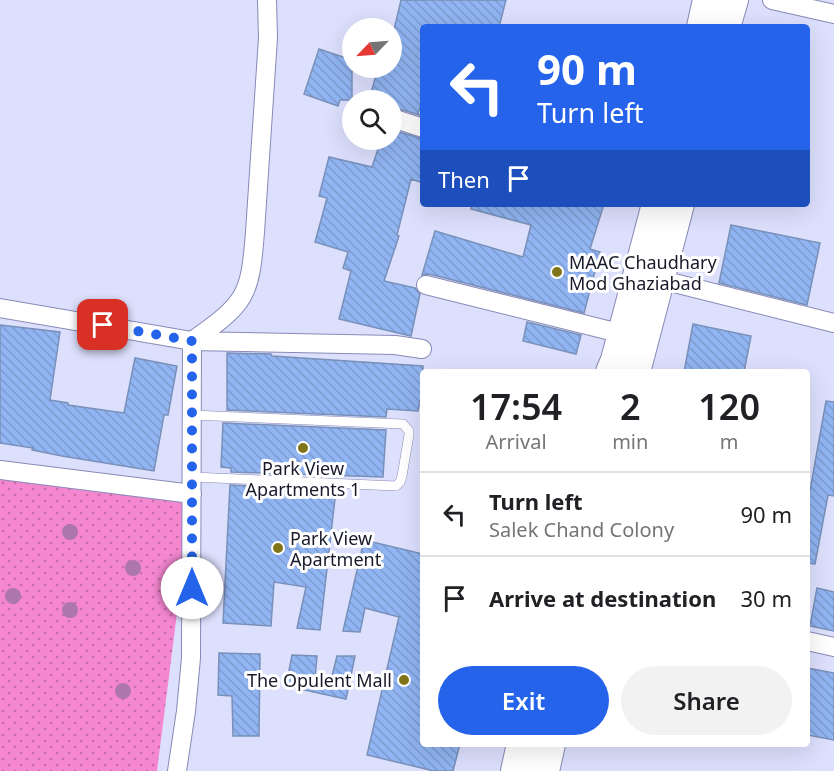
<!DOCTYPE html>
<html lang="en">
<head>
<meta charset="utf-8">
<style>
	:root { --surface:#fff; --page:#f2f2f2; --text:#202124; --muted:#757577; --line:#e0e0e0; --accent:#2563eb }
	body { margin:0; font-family:"Noto Sans",sans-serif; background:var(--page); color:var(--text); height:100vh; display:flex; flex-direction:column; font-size:22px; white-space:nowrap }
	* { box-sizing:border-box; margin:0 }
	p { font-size:20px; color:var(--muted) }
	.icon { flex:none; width:33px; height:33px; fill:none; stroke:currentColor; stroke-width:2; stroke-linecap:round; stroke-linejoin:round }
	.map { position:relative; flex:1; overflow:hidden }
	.drawer { position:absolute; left:420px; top:369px; width:390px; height:378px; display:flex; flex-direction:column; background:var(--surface); border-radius:6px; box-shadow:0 6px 24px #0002 }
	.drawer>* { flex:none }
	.top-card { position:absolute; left:420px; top:24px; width:390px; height:183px; border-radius:6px; box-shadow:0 6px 24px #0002; background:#2563eb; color:#fff; overflow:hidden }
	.needle { width:39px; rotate:245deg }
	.controls { position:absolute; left:342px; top:18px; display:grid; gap:12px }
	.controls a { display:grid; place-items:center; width:60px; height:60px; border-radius:50%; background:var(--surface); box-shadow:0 6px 24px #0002; font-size:30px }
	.pin { position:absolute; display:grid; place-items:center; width:51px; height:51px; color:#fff; margin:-26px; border-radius:12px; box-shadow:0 3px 9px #0006 }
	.me { position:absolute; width:66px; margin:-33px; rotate:0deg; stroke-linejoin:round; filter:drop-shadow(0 0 4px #0008) }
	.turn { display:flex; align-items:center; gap:21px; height:126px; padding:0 18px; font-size:27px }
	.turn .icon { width:78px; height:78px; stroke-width:2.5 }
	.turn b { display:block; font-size:42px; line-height:51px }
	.then { display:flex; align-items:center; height:57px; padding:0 18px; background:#0003; gap:12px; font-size:22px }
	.eta { display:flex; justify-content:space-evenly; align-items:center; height:102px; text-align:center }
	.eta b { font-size:36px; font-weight:600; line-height:42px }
	.cta { display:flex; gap:12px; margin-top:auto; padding:12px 18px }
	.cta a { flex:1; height:69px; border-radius:36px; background:var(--accent); color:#fff; font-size:24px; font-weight:600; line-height:69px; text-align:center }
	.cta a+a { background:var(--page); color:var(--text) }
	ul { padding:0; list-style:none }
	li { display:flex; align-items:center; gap:18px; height:84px; padding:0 18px; border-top:2px solid var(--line) }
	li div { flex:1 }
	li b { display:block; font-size:22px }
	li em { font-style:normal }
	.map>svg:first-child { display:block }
	.grass { fill:url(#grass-dots) }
	.building { fill:url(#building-back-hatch); stroke:#7990b9; stroke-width:1.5 }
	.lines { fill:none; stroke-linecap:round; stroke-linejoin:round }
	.service-casing { stroke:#878ab6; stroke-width:10 }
	.minor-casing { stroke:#878ab6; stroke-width:20 }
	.trunk-casing { stroke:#878ab6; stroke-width:32 }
	.service { stroke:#fff; stroke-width:9 }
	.minor { stroke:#fff; stroke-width:18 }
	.trunk { stroke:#fff; stroke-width:30 }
	.tree { fill:#ad77ab }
	.route { stroke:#2563eb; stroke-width:10; stroke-dasharray:0 18 }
	.poi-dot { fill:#817519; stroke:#fff; stroke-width:2 }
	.labels { text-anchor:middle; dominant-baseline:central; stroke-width:6; stroke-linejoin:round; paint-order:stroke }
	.poi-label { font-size:18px; fill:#18192a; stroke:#fff; text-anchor:start }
</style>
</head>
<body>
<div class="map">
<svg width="834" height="771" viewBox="0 0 834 771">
	<defs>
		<pattern id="grass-dots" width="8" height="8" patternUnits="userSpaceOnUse" patternTransform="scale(1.5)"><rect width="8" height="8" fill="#f587d0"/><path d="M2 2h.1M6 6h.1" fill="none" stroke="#c56ea9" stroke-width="1.8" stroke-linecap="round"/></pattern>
		<pattern id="building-back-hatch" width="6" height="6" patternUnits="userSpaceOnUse" patternTransform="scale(1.5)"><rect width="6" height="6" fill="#91b5f3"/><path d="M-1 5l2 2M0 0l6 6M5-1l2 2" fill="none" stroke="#7c9bd0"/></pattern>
	</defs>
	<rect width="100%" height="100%" fill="#dde0fd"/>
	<path class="grass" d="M 0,465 L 192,494 L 157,771 L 0,771 Z"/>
	<path class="building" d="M 401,0 L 506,0 L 499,27 L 423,27 L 423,97 L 418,114 L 423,116 L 392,107 L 392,100 L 369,100 L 378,68 L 392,68 L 392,38 Z
		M 319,49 L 352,60 L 352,100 L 340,100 L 338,106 L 304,94 Z
		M 392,130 L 423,139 L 423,183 L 411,179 L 397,235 L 399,236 L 384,281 L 415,288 L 420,294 L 411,336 L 339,319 L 351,271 L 343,268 L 348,252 L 315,242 L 327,198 L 319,196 L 329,157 L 372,167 L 381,140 L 392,140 Z
		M 472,204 L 604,204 L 590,249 L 600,252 L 584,313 L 429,274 L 422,275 L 435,231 L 523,257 L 531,225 L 471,209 Z
		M 731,225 L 820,243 L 807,305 L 719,283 Z
		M 527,322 L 581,335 L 576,354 L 523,341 Z
		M 693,324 L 751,336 L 744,372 L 684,372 Z
		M 0,325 L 60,332 L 50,400 L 68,403 L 68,405 L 124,413 L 135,358 L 177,366 L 168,415 L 164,415 L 154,471 L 62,456 L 32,450 L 33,448 L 0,443 Z
		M 227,353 L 271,354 L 272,356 L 423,366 L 423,402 L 420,401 L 418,411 L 387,409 L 386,417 L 227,410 Z
		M 826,401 L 834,402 L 834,496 L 828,495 L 815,564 L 807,563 L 807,496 L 809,496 Z
		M 223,423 L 386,430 L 383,477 L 231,472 L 231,468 L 221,467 Z
		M 230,485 L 336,490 L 320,630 L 297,628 L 306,587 L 274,582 L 271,626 L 223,623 Z
		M 364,540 L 423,554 L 423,744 L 460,744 L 453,771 L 434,771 L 367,755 L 399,617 L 365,608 L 360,632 L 343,631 Z
		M 817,588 L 834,592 L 834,631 L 810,626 Z
		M 219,653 L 260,654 L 259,736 L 233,736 L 232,696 L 218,695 Z
		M 292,655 L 317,656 L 315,677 L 331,680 L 337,656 L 355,656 L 346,699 L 286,686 Z
		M 807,668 L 834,673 L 834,740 L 807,735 Z"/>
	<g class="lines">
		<g class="service-casing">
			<path id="service" d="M 192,415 L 403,424 L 409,431 L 409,435 L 402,476 L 400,482 L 396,486 L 192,477"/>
		</g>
		<g class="minor-casing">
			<path id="minor" d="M 772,0 L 834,14
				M 392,118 L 423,128
				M 650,277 L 834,323
				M 426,285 L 623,334
				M 0,308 L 192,341 L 191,658 L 186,711 L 177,771
				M 192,341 C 246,303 250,297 255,232 L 268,38 L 267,0
				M 192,341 L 395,345 L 422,349
				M 0,470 L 192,494
				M 807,641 L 834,647"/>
		</g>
		<g class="trunk-casing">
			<path id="trunk" d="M 702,27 L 708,0
				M 725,27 L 733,0
				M 611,372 L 616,360 L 657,204
				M 635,372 L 679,204
				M 516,771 L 522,744
				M 544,771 L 550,744"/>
		</g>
		<use href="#service" class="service"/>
		<use href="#minor" class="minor"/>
		<use href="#trunk" class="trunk"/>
	</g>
	<g class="tree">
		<circle cx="70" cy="532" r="8"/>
		<circle cx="133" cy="568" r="8"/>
		<circle cx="13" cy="596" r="8"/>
		<circle cx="70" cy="610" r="8"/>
		<circle cx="123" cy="691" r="8"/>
	</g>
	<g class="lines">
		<path class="route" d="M 103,325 L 192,341 L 192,588"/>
	</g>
	<g class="poi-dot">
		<circle cx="557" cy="272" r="6"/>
		<circle cx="303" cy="448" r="6"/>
		<circle cx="278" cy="548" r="6"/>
		<circle cx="404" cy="680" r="6"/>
	</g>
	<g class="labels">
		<g class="poi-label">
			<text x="569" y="262">MAAC Chaudhary<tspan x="569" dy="21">Mod Ghaziabad</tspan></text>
			<text x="303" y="468" text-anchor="middle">Park View<tspan x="303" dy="21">Apartments 1</tspan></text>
			<text x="290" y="538">Park View<tspan x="290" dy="21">Apartment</tspan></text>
			<text x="392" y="680" text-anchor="end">The Opulent Mall</text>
		</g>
	</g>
</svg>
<div class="controls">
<a><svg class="needle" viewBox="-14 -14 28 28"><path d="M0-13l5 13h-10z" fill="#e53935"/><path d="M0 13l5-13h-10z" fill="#757577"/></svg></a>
<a><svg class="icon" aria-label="search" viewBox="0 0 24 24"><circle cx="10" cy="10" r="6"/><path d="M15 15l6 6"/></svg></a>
</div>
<div class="pin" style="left:103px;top:325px;background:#d93025"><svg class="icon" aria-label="arrive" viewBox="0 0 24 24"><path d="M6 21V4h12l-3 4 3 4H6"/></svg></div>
<svg class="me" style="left:192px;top:588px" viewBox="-20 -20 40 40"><circle r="19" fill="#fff"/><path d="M0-13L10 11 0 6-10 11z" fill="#2563eb"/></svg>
<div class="top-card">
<div class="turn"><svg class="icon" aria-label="left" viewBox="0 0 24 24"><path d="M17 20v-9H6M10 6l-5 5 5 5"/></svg><div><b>90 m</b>Turn left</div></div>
<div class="then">Then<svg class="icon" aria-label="arrive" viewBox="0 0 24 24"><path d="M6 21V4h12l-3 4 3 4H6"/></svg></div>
</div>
<section class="drawer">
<div class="eta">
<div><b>17:54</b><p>Arrival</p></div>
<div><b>2</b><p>min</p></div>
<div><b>120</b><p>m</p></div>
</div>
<ul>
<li><svg class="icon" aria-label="left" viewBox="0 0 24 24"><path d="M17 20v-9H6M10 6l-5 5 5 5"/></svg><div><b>Turn left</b><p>Salek Chand Colony</p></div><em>90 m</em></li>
<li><svg class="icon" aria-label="arrive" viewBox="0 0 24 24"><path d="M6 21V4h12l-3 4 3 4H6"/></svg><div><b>Arrive at destination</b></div><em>30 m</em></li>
</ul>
<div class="cta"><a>Exit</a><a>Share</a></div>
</section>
</div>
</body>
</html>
